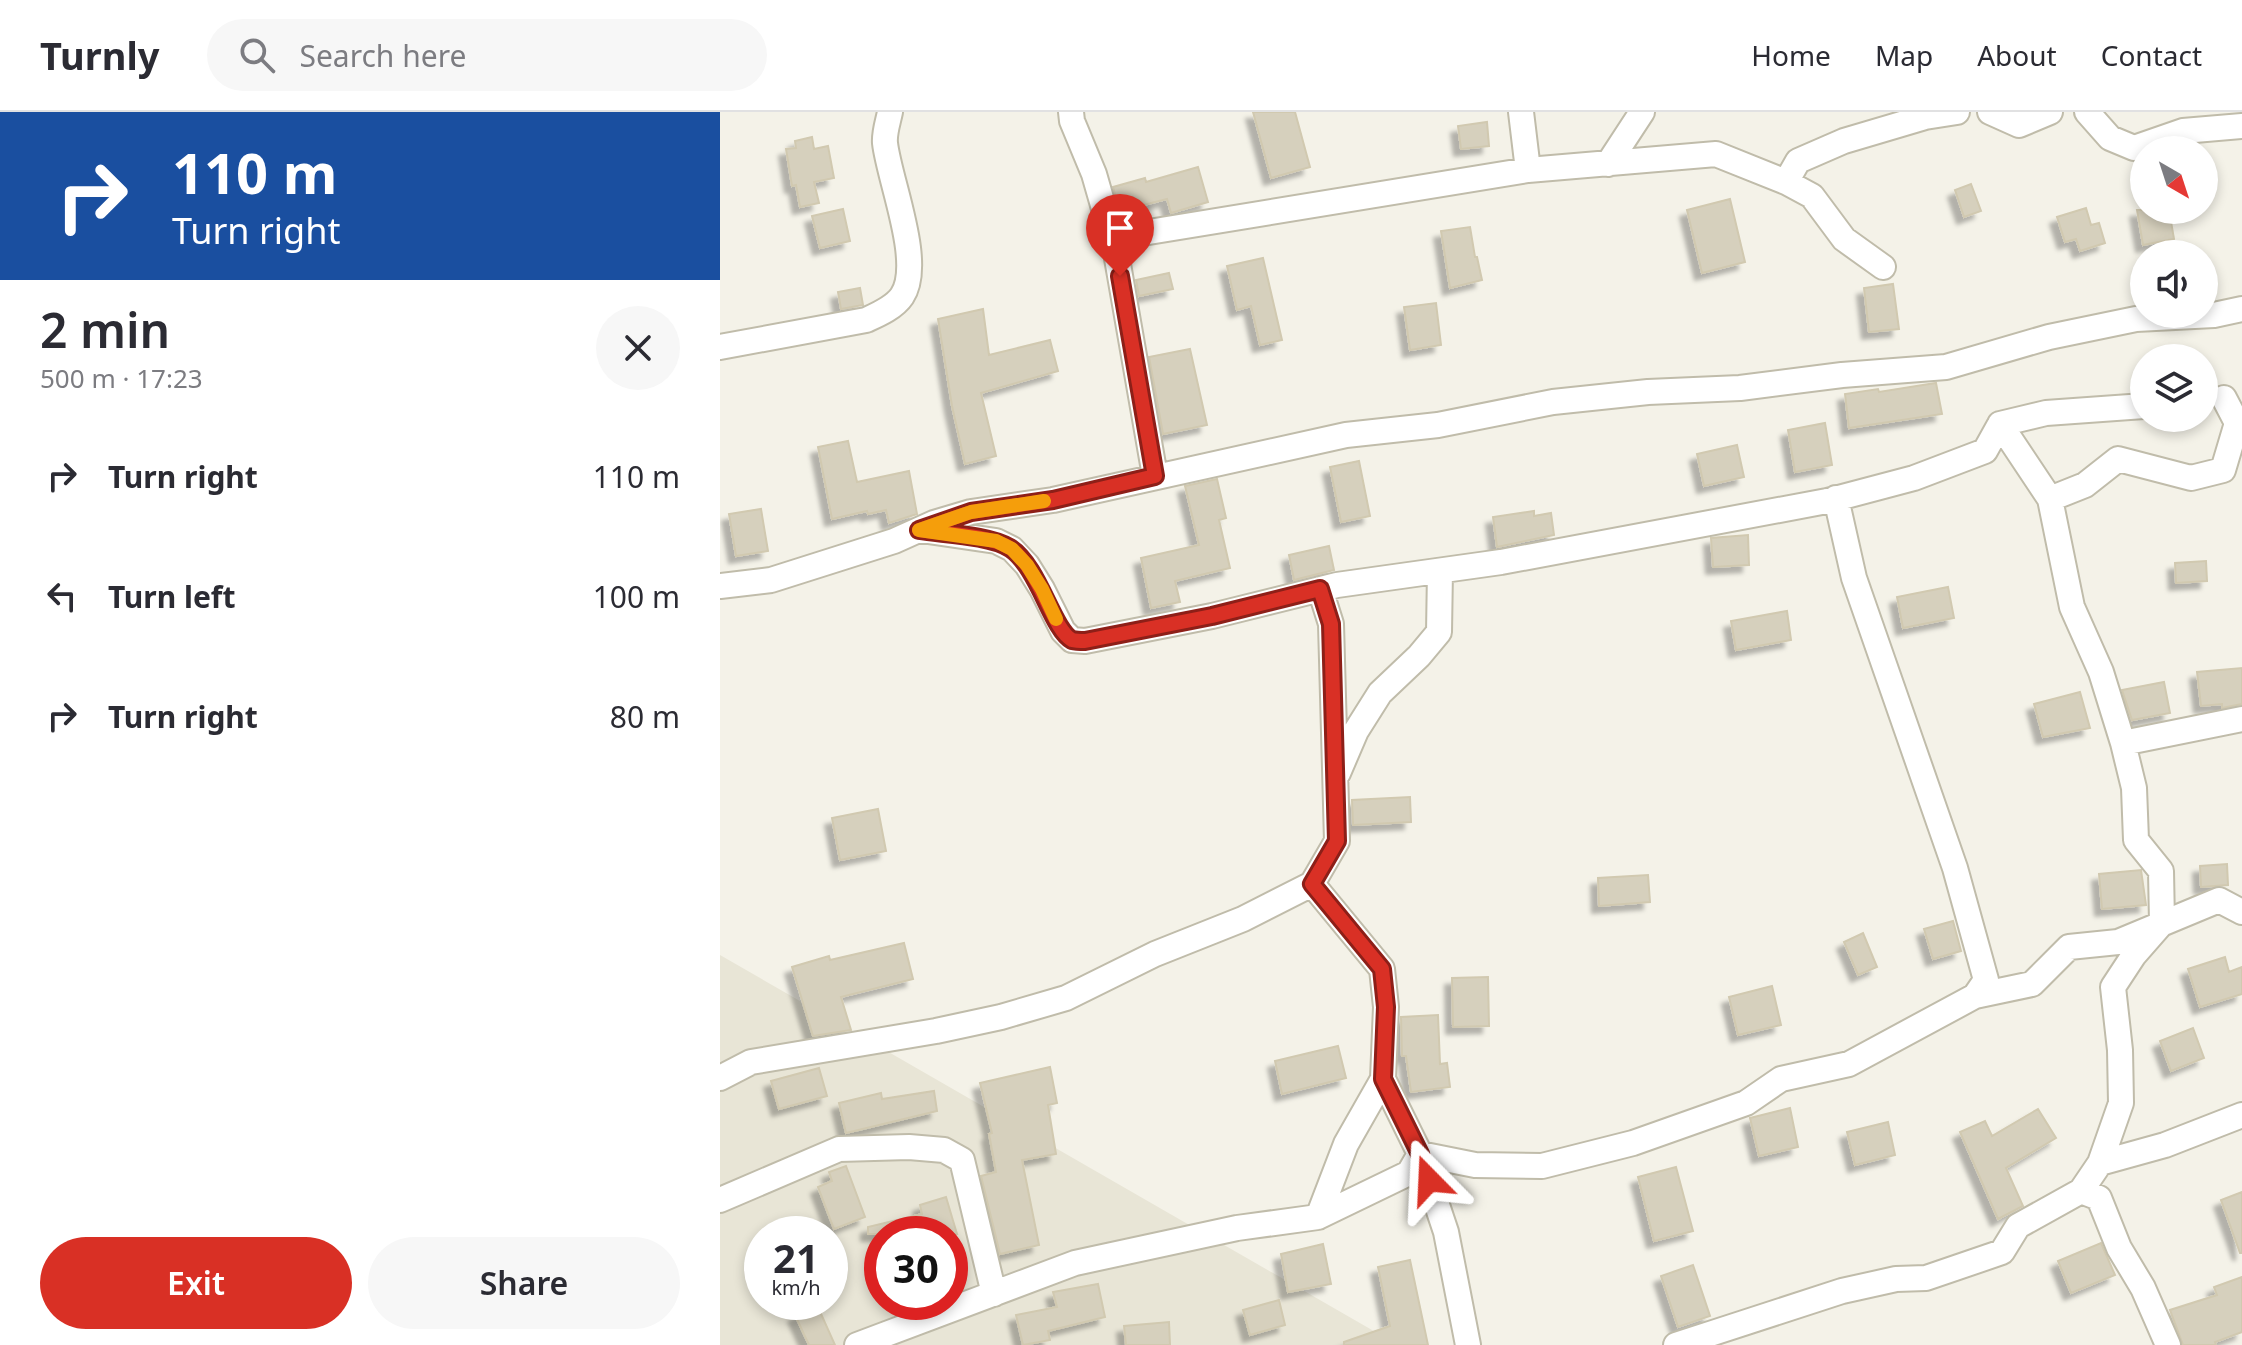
<!DOCTYPE html>
<html lang="en">
<head>
<meta charset="utf-8">
<style>
	:root { --surface:#fff; --page:#f7f7f7; --text:#2b2b33; --muted:#7c7c81; --line:#e1e1e2; --accent:#d93025 }
	body { margin:0; font-family:"Noto Sans",sans-serif; background:var(--page); color:var(--text); height:100vh; display:flex; flex-direction:column; font-size:30px; white-space:nowrap }
	* { box-sizing:border-box; margin:0 }
	p { font-size:26px; color:var(--muted) }
	.icon { flex:none; width:44px; height:44px; fill:none; stroke:currentColor; stroke-width:2; stroke-linecap:round; stroke-linejoin:round }
	.map { position:relative; flex:1; overflow:hidden }
	.drawer { display:flex; flex-direction:column; background:var(--surface); width:720px }
	.drawer>* { flex:none }
	.banner { background:#1a4fa0; color:#fff; overflow:hidden }
	.needle { width:52px; rotate:141deg }
	.tools { position:absolute; left:1410px; top:24px; display:grid; gap:16px }
	.tools a { display:grid; place-items:center; width:88px; height:88px; border-radius:50%; background:var(--surface); box-shadow:0 4px 12px #0003; font-size:40px }
	.speed { position:absolute; left:24px; top:1104px; display:flex; gap:16px; font-size:40px; font-weight:700; text-align:center }
	.speed>* { display:grid; place-content:center; width:104px; height:104px; border-radius:50%; background:var(--surface); box-shadow:0 4px 12px #0003; line-height:1 }
	.speed small { font-size:20px; font-weight:400 }
	.speed .limit { border:12px solid #d22; background:#fff; color:#111 }
	.pin { position:absolute; display:grid; place-items:center; width:68px; height:68px; color:#fff; margin:-82px -34px; border-radius:50% 50% 50% 0; rotate:-45deg; box-shadow:0 0 8px #0007 }
	.pin .icon { rotate:45deg }
	.me { position:absolute; width:88px; margin:-44px; rotate:339deg; stroke-linejoin:round; filter:drop-shadow(0 0 6px #0008) }
	.turn { display:flex; align-items:center; gap:28px; height:168px; padding:0 40px; font-size:36px }
	.turn .icon { width:104px; height:104px; stroke-width:2.5 }
	.turn b { display:block; font-size:56px; line-height:68px }
	.round { display:grid; place-items:center; flex:none; width:84px; height:84px; border-radius:42px; background:var(--page) }
	.summary { display:flex; align-items:center; justify-content:space-between; height:136px; padding:0 40px }
	h1 { font-size:48px; font-weight:600; line-height:60px }
	.primary-button { display:flex; gap:16px; margin-top:auto; padding:16px 40px }
	.primary-button a { flex:1; height:92px; border-radius:48px; background:var(--accent); color:#fff; font-size:32px; font-weight:600; line-height:92px; text-align:center }
	.primary-button a+a { background:var(--page); color:var(--text) }
	ul { padding:0; list-style:none }
	li { display:flex; align-items:center; gap:24px; height:120px; padding:0 40px }
	li div { flex:1 }
	li b { display:block; font-size:30px }
	li em { font-style:normal }
	header { display:flex; align-items:center; gap:48px; box-sizing:border-box; height:112px; padding:0 40px; background:var(--surface); border-bottom:2px solid var(--line) }
	header strong { font-size:38px }
	nav { display:flex; gap:44px; margin-inline-start:auto; font-size:28px }
	.search { width:560px; height:72px; background:var(--page); display:flex; align-items:center; gap:20px; box-sizing:border-box; padding:0 28px; border-radius:44px; color:var(--muted); font-size:30px }
	main { display:flex; flex:1; min-height:0 }
	.map>svg:first-child { display:block }
	.residential { fill:#e8e5d6; fill-rule:evenodd }
	.building { fill:#d6d0bd; stroke:#d1c9b0; stroke-width:2; filter:url(#shadow) }
	.lines { fill:none; stroke-linecap:round; stroke-linejoin:round }
	.street-casing { stroke:#c0bcaa; stroke-width:28 }
	.street { stroke:#fff; stroke-width:24 }
	.route-casing { stroke:#8d1f18; stroke-width:20 }
	.route { stroke:#d93025; stroke-width:14 }
	.slow { stroke:#f59e0b; stroke-width:14 }
</style>
</head>
<body>
<header>
<strong>Turnly</strong>
<div class="search"><svg class="icon" aria-label="search" viewBox="0 0 24 24"><circle cx="10" cy="10" r="6"/><path d="M15 15l6 6"/></svg>Search here</div>
<nav><a>Home</a><a>Map</a><a>About</a><a>Contact</a></nav>
</header>
<main>
<section class="drawer">
<div class="banner">
<div class="turn"><svg class="icon" aria-label="right" viewBox="0 0 24 24"><path d="M7 20v-9h11M14 6l5 5-5 5"/></svg><div><b>110 m</b>Turn right</div></div>
</div>
<div class="summary"><div><h1>2 min</h1><p>500 m · 17:23</p></div><a class="round"><svg class="icon" aria-label="close" viewBox="0 0 24 24"><path d="M6 6l12 12M18 6L6 18"/></svg></a></div>
<ul>
<li><svg class="icon" aria-label="right" viewBox="0 0 24 24"><path d="M7 20v-9h11M14 6l5 5-5 5"/></svg><div><b>Turn right</b></div><em>110 m</em></li>
<li><svg class="icon" aria-label="left" viewBox="0 0 24 24"><path d="M17 20v-9H6M10 6l-5 5 5 5"/></svg><div><b>Turn left</b></div><em>100 m</em></li>
<li><svg class="icon" aria-label="right" viewBox="0 0 24 24"><path d="M7 20v-9h11M14 6l5 5-5 5"/></svg><div><b>Turn right</b></div><em>80 m</em></li>
</ul>
<div class="primary-button"><a>Exit</a><a>Share</a></div>
</section>
<div class="map">
<svg width="1522" height="1233" viewBox="0 0 1522 1233">
	<defs>
		<filter id="shadow"><feDropShadow dx="-7" dy="7" stdDeviation="2" flood-color="#0004"/></filter>
	</defs>
	<rect width="100%" height="100%" fill="#f4f2e8"/>
	<path class="residential" d="M 0,843 L 678,1233 L 0,1233 ZM 42,1122 L 110,1122 L 110,1190 L 42,1190 ZM 162,1122 L 230,1122 L 230,1190 L 162,1190 Z"/>
	<path class="building" d="M 533,0 L 575,0 L 590,55 L 551,66 Z
		M 767,10 L 769,34 L 741,37 L 738,14 Z
		M 92,25 L 94,37 L 108,34 L 114,66 L 94,70 L 99,91 L 80,95 L 76,73 L 72,74 L 66,37 L 76,36 L 75,29 Z
		M 478,55 L 488,90 L 451,101 L 447,87 L 400,99 L 393,75 L 425,66 L 426,70 Z
		M 1251,72 L 1261,99 L 1244,105 L 1235,78 Z
		M 1010,87 L 1025,150 L 982,161 L 967,98 Z
		M 1366,96 L 1371,113 L 1379,111 L 1385,131 L 1360,139 L 1356,127 L 1345,130 L 1337,105 Z
		M 123,97 L 130,129 L 100,136 L 92,104 Z
		M 1417,98 L 1449,98 L 1454,127 L 1423,133 Z
		M 750,115 L 755,145 L 757,145 L 762,168 L 730,176 L 721,119 Z
		M 543,146 L 562,228 L 540,233 L 531,194 L 517,198 L 507,154 Z
		M 449,161 L 453,177 L 419,184 L 416,168 Z
		M 1173,172 L 1179,217 L 1149,220 L 1144,176 Z
		M 140,176 L 143,193 L 121,197 L 118,180 Z
		M 716,191 L 721,233 L 690,238 L 684,195 Z
		M 263,197 L 269,243 L 330,228 L 338,259 L 261,281 L 276,344 L 245,352 L 232,294 L 218,207 Z
		M 470,237 L 487,313 L 443,322 L 429,245 Z
		M 1216,271 L 1222,302 L 1129,316 L 1125,282 L 1158,277 L 1159,280 Z
		M 1105,311 L 1112,353 L 1075,360 L 1068,318 Z
		M 128,329 L 137,370 L 189,359 L 197,402 L 169,411 L 166,398 L 148,402 L 147,399 L 112,407 L 98,335 Z
		M 1017,333 L 1024,365 L 984,374 L 977,342 Z
		M 639,349 L 650,404 L 621,410 L 610,355 Z
		M 497,367 L 506,406 L 499,408 L 510,456 L 455,469 L 460,490 L 431,496 L 421,446 L 479,433 L 465,374 Z
		M 41,397 L 48,439 L 16,444 L 9,402 Z
		M 814,399 L 814,404 L 831,401 L 834,423 L 777,435 L 773,405 Z
		M 1028,423 L 1029,453 L 993,455 L 991,426 Z
		M 609,434 L 614,458 L 574,468 L 569,443 Z
		M 1486,449 L 1487,469 L 1456,471 L 1455,451 Z
		M 1228,475 L 1234,506 L 1183,516 L 1177,485 Z
		M 1067,499 L 1071,528 L 1016,538 L 1011,509 Z
		M 1522,556 L 1522,592 L 1502,596 L 1502,592 L 1481,594 L 1477,560 Z
		M 1444,570 L 1450,601 L 1412,608 L 1402,578 Z
		M 1360,580 L 1370,616 L 1323,625 L 1314,592 Z
		M 690,685 L 691,710 L 633,713 L 632,688 Z
		M 158,697 L 166,739 L 120,748 L 112,706 Z
		M 1507,752 L 1508,773 L 1481,775 L 1480,754 Z
		M 1421,758 L 1426,793 L 1382,797 L 1379,762 Z
		M 928,763 L 930,790 L 879,794 L 878,766 Z
		M 1233,809 L 1241,839 L 1213,847 L 1204,817 Z
		M 1143,821 L 1157,855 L 1138,863 L 1124,830 Z
		M 184,831 L 193,867 L 121,885 L 131,918 L 93,924 L 72,855 L 109,844 L 110,848 Z
		M 1505,845 L 1509,860 L 1522,855 L 1522,882 L 1480,895 L 1468,857 Z
		M 768,865 L 769,914 L 733,915 L 732,866 Z
		M 1052,874 L 1061,913 L 1018,923 L 1009,885 Z
		M 718,903 L 720,952 L 727,951 L 730,975 L 691,980 L 686,944 L 682,944 L 681,905 Z
		M 1473,916 L 1484,946 L 1451,959 L 1440,929 Z
		M 618,934 L 626,966 L 562,982 L 555,949 Z
		M 330,955 L 337,991 L 328,993 L 336,1042 L 302,1048 L 319,1133 L 280,1142 L 261,1064 L 276,1060 L 269,1022 L 272,1021 L 260,971 Z
		M 99,956 L 107,984 L 59,997 L 51,969 Z
		M 214,979 L 217,999 L 126,1021 L 119,991 L 161,981 L 162,987 Z
		M 1070,996 L 1078,1035 L 1039,1044 L 1030,1006 Z
		M 1318,997 L 1336,1026 L 1286,1056 L 1303,1094 L 1278,1107 L 1240,1020 L 1265,1009 L 1272,1024 Z
		M 1168,1010 L 1175,1043 L 1135,1053 L 1127,1020 Z
		M 126,1054 L 145,1105 L 114,1117 L 98,1075 L 112,1069 L 109,1060 Z
		M 956,1055 L 973,1119 L 934,1129 L 918,1065 Z
		M 1522,1080 L 1522,1141 L 1520,1141 L 1501,1088 Z
		M 226,1085 L 237,1122 L 148,1122 L 148,1115 L 202,1102 L 200,1093 Z
		M 1381,1131 L 1395,1163 L 1351,1181 L 1338,1149 Z
		M 603,1132 L 611,1172 L 568,1180 L 561,1142 Z
		M 690,1148 L 708,1233 L 624,1233 L 624,1230 L 670,1214 L 658,1155 Z
		M 973,1153 L 990,1204 L 958,1215 L 941,1164 Z
		M 1522,1165 L 1522,1220 L 1495,1230 L 1496,1233 L 1463,1233 L 1450,1198 L 1497,1183 L 1494,1175 Z
		M 378,1172 L 385,1205 L 328,1219 L 330,1228 L 303,1233 L 296,1203 L 337,1195 L 333,1180 Z
		M 559,1188 L 565,1213 L 530,1223 L 523,1198 Z
		M 97,1193 L 115,1233 L 89,1233 L 75,1203 Z
		M 449,1210 L 450,1233 L 406,1233 L 404,1214 Z"/>
	<g class="lines">
		<g class="street-casing">
			<path id="street" d="M 351,0 L 352,9 L 374,62 L 395,135 L 435,364
				M 801,0 L 808,58
				M 1270,0 L 1299,13 L 1330,0
				M 1367,0 L 1390,26 L 1414,36 L 1463,19 L 1522,14
				M 888,52 L 922,0
				M 1066,70 L 1078,49 L 1124,29 L 1205,5 L 1237,0
				M 392,126 L 808,58 L 996,42 L 1066,70 L 1092,84 L 1124,127 L 1163,155
				M 0,235 L 146,208 C 157,203 174,196 182,184 C 204,151 169,68 165,31 C 164,21 168,10 170,0
				M 1280,312 L 1330,387 L 1352,495 L 1381,560 L 1403,631 L 1522,607
				M 1330,387 L 1365,373 L 1398,347 L 1471,366 L 1503,358 L 1517,311 L 1504,286
				M 201,418 L 276,429 L 292,437 L 307,453 L 322,477 L 343,519 L 352,528 L 365,529 L 492,504 L 617,473 L 781,450 L 1107,389 L 1194,366 L 1265,339 L 1280,312 L 1326,301 L 1424,294
				M 0,474 L 51,468 L 174,429 L 214,411 L 251,400 L 333,388 L 626,323 L 718,313 L 833,290 L 928,280 L 1020,276 L 1122,263 L 1226,255 L 1329,225 L 1416,207 L 1494,203 L 1522,197
				M 618,661 L 636,619 L 660,581 L 699,544 L 719,520 L 720,459
				M 592,772 L 662,857 L 666,895 L 663,967
				M 1255,884 L 1312,872 L 1349,835 L 1398,830 L 1499,788 L 1522,800
				M 0,966 L 31,950 L 216,919 L 281,905 L 346,886 L 435,842 L 523,807 L 592,772 L 617,729 L 611,512 L 600,477
				M 1380,1051 L 1401,991 L 1400,938 L 1393,875 L 1414,843 L 1442,811 L 1441,759 L 1416,728 L 1414,676 L 1403,631
				M 1361,1079 L 1379,1086 L 1399,1136 L 1423,1176 L 1448,1233
				M 0,1088 L 119,1037 L 189,1035 L 224,1038 L 242,1048 L 274,1182
				M 598,1105 L 689,1061 L 700,1042 L 755,1053 L 822,1054 L 913,1031 L 1026,991 L 1061,967 L 1129,952 L 1255,884 L 1266,868 L 1235,756 L 1134,466 L 1116,386
				M 137,1233 L 355,1151 L 517,1116 L 598,1105 L 626,1032 L 663,967 L 700,1042 L 726,1120 L 748,1233
				M 956,1233 L 1122,1179 L 1176,1167 L 1206,1166 L 1282,1140 L 1298,1114 L 1361,1079 L 1380,1051 L 1445,1033 L 1522,1003"/>
		</g>
		<use href="#street" class="street"/>
	</g>
	<g class="lines">
		<g class="route-casing">
			<path id="route" d="M 400,164 L 435,364 L 333,388 L 251,400 L 199,418 C 224,422 269,423 290,436 C 319,455 332,517 352,528 C 356,529 361,529 365,529 L 492,504 L 600,477 L 611,512 L 617,729 L 592,772 L 662,857 L 666,895 L 663,967 L 700,1042 L 709,1068"/>
		</g>
		<use href="#route" class="route"/>
		<path class="slow" d="M 324,389 L 251,400 L 199,418 L 276,429 L 292,437 L 307,453 L 322,477 L 336,507"/>
	</g>
</svg>
<div class="tools">
<a><svg class="needle" viewBox="-14 -14 28 28"><path d="M0-13l5 13h-10z" fill="#e53935"/><path d="M0 13l5-13h-10z" fill="#7c7c81"/></svg></a>
<a><svg class="icon" aria-label="sound" viewBox="0 0 24 24"><path d="M4 9h4l5-4v14l-5-4H4zM17 9q2 3 0 6"/></svg></a>
<a><svg class="icon" aria-label="layers" viewBox="0 0 24 24"><path d="M12 4l9 5-9 5-9-5zM3 14l9 5 9-5"/></svg></a>
</div>
<div class="speed"><div>21<small>km/h</small></div><div class="limit">30</div></div>
<div class="pin" style="left:400px;top:164px;background:#d93025"><svg class="icon" aria-label="arrive" viewBox="0 0 24 24"><path d="M6 21V4h12l-3 4 3 4H6"/></svg></div>
<svg class="me" style="left:709px;top:1068px" viewBox="-20 -20 40 40"><path d="M0-17L14 15 0 8-14 15z" fill="#d93025" stroke="#fff" stroke-width="4"/></svg>
</div>
</main>
</body>
</html>
